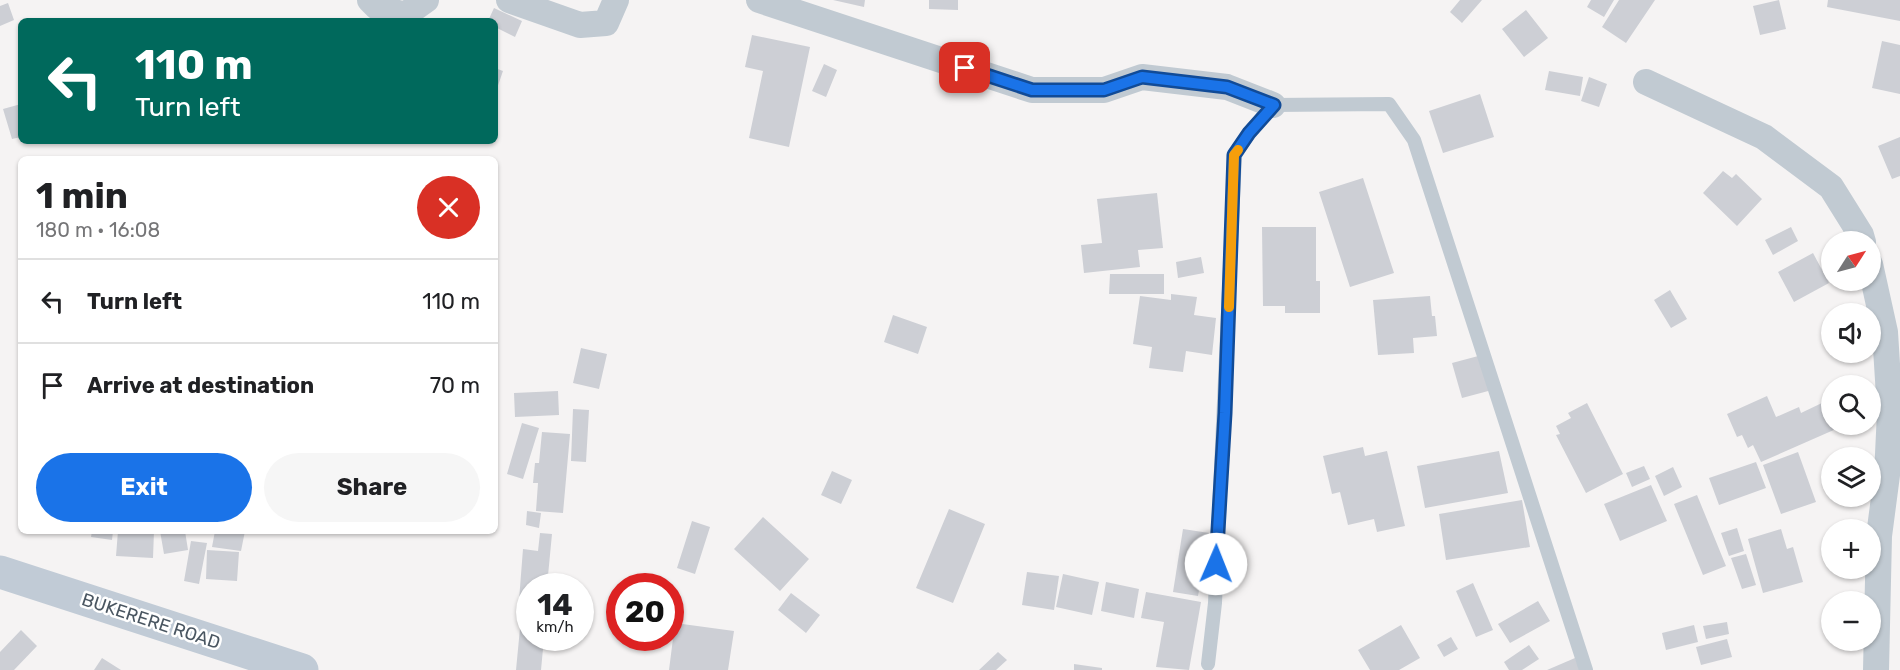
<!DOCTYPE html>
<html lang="en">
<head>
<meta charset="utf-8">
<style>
	:root { --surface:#fff; --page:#f6f6f6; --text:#202124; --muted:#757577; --line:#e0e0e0; --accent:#1a73e8 }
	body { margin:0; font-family:Rubik,sans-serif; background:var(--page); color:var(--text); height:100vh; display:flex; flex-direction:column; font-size:22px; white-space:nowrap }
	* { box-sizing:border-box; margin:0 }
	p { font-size:20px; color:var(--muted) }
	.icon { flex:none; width:33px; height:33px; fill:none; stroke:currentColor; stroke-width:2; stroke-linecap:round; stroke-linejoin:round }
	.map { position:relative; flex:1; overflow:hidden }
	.side { position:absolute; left:18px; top:156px; width:480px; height:378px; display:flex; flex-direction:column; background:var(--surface); border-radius:9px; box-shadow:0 2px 4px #0004 }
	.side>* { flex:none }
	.hud { position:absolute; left:18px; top:18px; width:480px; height:126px; border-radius:9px; box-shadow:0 2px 4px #0004; background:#00695c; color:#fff; overflow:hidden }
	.needle { width:39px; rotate:54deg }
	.fabs { position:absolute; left:1821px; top:231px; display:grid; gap:12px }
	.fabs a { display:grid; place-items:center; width:60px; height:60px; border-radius:50%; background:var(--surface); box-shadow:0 2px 4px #0004; font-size:30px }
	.speed { position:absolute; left:516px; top:573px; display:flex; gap:12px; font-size:30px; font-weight:700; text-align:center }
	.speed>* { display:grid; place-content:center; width:78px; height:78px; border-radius:50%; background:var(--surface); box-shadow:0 2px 4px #0004; line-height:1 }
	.speed small { font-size:15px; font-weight:400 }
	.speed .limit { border:9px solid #d22; background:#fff; color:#111 }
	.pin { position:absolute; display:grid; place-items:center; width:51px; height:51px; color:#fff; margin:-26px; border-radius:12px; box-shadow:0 3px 9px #0006 }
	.me { position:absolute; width:66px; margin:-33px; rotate:1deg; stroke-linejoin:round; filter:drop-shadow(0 0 4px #0008) }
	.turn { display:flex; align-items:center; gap:21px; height:126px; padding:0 18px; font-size:27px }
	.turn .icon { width:78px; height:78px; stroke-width:2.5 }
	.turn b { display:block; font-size:42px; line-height:51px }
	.round { display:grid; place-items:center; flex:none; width:63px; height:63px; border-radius:32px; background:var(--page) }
	.headline { display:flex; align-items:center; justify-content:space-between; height:102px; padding:0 18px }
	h1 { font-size:36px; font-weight:700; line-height:45px }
	.button { display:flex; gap:12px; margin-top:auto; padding:12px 18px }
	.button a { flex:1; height:69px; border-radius:36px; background:var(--accent); color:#fff; font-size:24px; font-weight:700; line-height:69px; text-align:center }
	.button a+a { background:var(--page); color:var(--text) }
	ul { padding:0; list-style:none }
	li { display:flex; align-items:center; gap:18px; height:84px; padding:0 18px; border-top:2px solid var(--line) }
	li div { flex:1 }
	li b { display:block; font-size:22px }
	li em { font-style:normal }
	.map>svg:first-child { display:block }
	.building { fill:#cdcfd5 }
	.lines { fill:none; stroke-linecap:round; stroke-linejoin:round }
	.lane { stroke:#c1cad2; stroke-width:14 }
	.street { stroke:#c1cad2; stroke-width:26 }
	.secondary { stroke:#c1cbd6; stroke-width:33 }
	.route-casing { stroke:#114b97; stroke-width:15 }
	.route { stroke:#1a73e8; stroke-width:10 }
	.slow { stroke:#f59e0b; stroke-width:10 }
	.labels { text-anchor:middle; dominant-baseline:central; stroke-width:5; stroke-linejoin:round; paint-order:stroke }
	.street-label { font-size:18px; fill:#4a5661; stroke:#fff }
</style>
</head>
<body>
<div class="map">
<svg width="1900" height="670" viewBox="0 0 1900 670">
	<rect width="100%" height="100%" fill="#f5f3f3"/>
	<path class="building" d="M 833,0 L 865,0 L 864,7 Z
		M 929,0 L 958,0 L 958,10 L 929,9 Z
		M 1460,0 L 1482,0 L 1462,23 L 1450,12 Z
		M 1591,0 L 1614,0 L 1604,17 L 1587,7 Z
		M 1619,0 L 1655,0 L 1626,43 L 1602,27 Z
		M 1779,0 L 1786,29 L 1760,35 L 1753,6 Z
		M 1828,0 L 1900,0 L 1900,21 L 1827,7 Z
		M 8,3 L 14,20 L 0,26 L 0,6 Z
		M 494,8 L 522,21 L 515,37 L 495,27 L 495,21 L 488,21 Z
		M 1526,10 L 1548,38 L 1524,57 L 1502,29 Z
		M 752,35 L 810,47 L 789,147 L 749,138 L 763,71 L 745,67 Z
		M 1882,41 L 1900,45 L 1900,94 L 1872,88 Z
		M 824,64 L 837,70 L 826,97 L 812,91 Z
		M 495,68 L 503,71 L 495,94 Z
		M 1549,71 L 1583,77 L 1580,96 L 1545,90 Z
		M 1589,77 L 1607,84 L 1599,107 L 1581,101 Z
		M 1480,94 L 1494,137 L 1443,153 L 1429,111 Z
		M 21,104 L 21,137 L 12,139 L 3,109 Z
		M 1900,137 L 1900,176 L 1892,179 L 1878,146 Z
		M 1723,171 L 1732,178 L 1736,174 L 1762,199 L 1737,226 L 1703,193 Z
		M 1363,178 L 1394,273 L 1350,287 L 1319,192 Z
		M 1157,193 L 1163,248 L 1138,250 L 1140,267 L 1084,273 L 1081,245 L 1102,243 L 1097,199 Z
		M 1262,227 L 1316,227 L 1316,281 L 1320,281 L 1320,313 L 1285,313 L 1285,306 L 1263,306 Z
		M 1791,227 L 1798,241 L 1773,255 L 1765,240 Z
		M 1813,253 L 1829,283 L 1794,302 L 1778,272 Z
		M 1201,257 L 1204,273 L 1178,278 L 1176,262 Z
		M 1110,274 L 1164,274 L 1164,294 L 1109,294 Z
		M 1670,290 L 1687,319 L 1671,328 L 1654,300 Z
		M 1171,294 L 1197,297 L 1194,315 L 1216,318 L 1212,355 L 1186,351 L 1183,372 L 1149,368 L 1152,347 L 1133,344 L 1140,296 L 1171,300 Z
		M 1430,296 L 1432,316 L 1435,316 L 1437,336 L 1413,338 L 1414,353 L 1378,355 L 1373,300 Z
		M 893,315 L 927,327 L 918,354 L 884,342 Z
		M 581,348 L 607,354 L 599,389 L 573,383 Z
		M 1482,355 L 1492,390 L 1462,398 L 1452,363 Z
		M 558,391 L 559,415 L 515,417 L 514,393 Z
		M 1767,396 L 1776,417 L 1799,407 L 1801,413 L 1824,402 L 1832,419 L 1832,424 L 1834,424 L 1836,429 L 1761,462 L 1753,445 L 1748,448 L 1742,435 L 1737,437 L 1727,414 Z
		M 1587,403 L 1623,474 L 1586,493 L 1556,435 L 1560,434 L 1556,426 L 1571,418 L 1568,413 Z
		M 573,409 L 589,410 L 586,462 L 571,461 Z
		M 522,423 L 539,428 L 523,479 L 507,474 Z
		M 542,432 L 570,434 L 563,513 L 536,511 L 538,483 L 533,483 L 535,463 L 539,463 Z
		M 1363,447 L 1365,456 L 1387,451 L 1405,526 L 1377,532 L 1374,519 L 1348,525 L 1340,492 L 1332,494 L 1323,456 Z
		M 1499,451 L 1508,493 L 1425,508 L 1417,466 Z
		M 1798,452 L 1816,502 L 1781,514 L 1763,465 Z
		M 1756,462 L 1766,488 L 1719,505 L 1709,478 Z
		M 1644,466 L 1650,479 L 1632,487 L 1626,473 Z
		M 1673,467 L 1682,487 L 1664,496 L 1655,476 Z
		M 832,471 L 852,480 L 841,504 L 821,495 Z
		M 1651,485 L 1667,521 L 1620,541 L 1604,504 Z
		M 1697,495 L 1726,566 L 1703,575 L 1674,504 Z
		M 1522,500 L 1530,547 L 1446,560 L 1439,514 Z
		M 949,509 L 985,524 L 953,603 L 916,588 Z
		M 527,511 L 541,513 L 539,528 L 526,525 Z
		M 763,517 L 809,559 L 780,591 L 734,549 Z
		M 692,521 L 710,527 L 695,574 L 677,568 Z
		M 1737,528 L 1744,551 L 1729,556 L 1721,533 Z
		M 1183,529 L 1209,533 L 1198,596 L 1173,592 Z
		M 1781,529 L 1787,549 L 1793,547 L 1803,582 L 1763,593 L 1748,539 Z
		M 92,531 L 113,531 L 112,540 L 91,537 Z
		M 118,531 L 154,531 L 153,558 L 116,556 Z
		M 160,531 L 185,531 L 188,550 L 164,554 Z
		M 215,531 L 245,531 L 241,551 L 212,547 Z
		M 540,533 L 552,534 L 547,586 L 530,586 L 530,614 L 518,613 L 523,549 L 538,551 Z
		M 191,541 L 207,543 L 199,584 L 184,581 Z
		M 207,550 L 239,552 L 237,581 L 206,579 Z
		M 1746,554 L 1756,585 L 1742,589 L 1731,558 Z
		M 1027,572 L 1059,576 L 1054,610 L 1022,605 Z
		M 1063,574 L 1099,582 L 1092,615 L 1056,607 Z
		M 1106,582 L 1139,589 L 1134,618 L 1101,611 Z
		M 1473,583 L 1493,630 L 1476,637 L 1456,591 Z
		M 1146,592 L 1201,602 L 1189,670 L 1156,667 L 1164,622 L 1141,618 Z
		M 791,593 L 820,615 L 806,633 L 778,610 Z
		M 1538,601 L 1550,621 L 1510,643 L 1498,624 Z
		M 521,618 L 530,618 L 530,638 L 544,638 L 541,670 L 516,670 Z
		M 1727,622 L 1729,634 L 1706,639 L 1703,626 Z
		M 675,623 L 734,631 L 728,670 L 669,670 Z
		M 1401,625 L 1420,658 L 1399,670 L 1370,670 L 1358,650 Z
		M 1694,625 L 1698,642 L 1666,650 L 1662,633 Z
		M 21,630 L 37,646 L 14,670 L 0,670 L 0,652 Z
		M 1451,637 L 1458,649 L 1444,657 L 1437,645 Z
		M 1727,639 L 1732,657 L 1701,665 L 1696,647 Z
		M 1529,645 L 1539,659 L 1522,670 L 1509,670 L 1504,662 Z
		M 998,652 L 1007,660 L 996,670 L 979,670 Z
		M 102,658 L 121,670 L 94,670 Z
		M 1575,658 L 1580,670 L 1547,670 Z
		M 1074,664 L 1102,668 L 1102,670 L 1074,670 Z"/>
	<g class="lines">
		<path class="lane" d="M 1208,664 L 1215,603 L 1235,155 L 1249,133 L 1273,105 L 1389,104 L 1414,140 L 1586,670"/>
		<path class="street" d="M 370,0 L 377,7 L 405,15 L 426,0
			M 509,0 L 580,25 L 606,23 L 616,0
			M 759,0 L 1032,90 L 1104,90 L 1142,77 L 1227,87 L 1273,105
			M 1646,82 L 1764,137 L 1831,187 L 1861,235 L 1863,242
			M 1870,264 L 1885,332 L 1890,412 L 1887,475 L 1879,536 L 1876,670"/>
		<path class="secondary" d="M 0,572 L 302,670"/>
	</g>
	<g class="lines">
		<g class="route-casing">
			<path id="route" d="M 965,68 L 1032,90 L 1104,90 L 1142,77 L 1227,87 L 1274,105 L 1249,133 L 1234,155 L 1225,413 L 1216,564"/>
		</g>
		<use href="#route" class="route"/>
		<path class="slow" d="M 1229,307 L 1234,155 L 1238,150"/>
	</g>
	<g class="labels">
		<g class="street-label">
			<text transform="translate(151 621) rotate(18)">BUKERERE ROAD</text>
		</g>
	</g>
</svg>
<div class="fabs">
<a><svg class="needle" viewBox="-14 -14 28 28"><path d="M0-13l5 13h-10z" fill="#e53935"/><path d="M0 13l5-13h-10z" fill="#757577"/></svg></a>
<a><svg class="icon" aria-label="sound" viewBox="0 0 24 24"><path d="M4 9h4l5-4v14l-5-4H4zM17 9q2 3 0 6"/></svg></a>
<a><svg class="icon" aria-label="search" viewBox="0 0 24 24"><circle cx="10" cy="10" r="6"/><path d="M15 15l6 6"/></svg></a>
<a><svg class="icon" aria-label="layers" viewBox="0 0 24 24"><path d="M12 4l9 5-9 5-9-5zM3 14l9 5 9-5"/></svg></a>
<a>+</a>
<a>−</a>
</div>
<div class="speed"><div>14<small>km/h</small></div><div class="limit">20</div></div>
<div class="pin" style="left:965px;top:68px;background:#d93025"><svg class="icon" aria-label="arrive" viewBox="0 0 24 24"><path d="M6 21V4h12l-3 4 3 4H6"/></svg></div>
<svg class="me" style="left:1216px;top:564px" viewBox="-20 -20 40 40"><circle r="19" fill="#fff"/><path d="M0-13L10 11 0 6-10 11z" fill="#1a73e8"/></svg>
<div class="hud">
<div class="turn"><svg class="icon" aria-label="left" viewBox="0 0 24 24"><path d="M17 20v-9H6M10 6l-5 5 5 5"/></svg><div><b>110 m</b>Turn left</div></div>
</div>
<section class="side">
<div class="headline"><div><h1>1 min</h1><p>180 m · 16:08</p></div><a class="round" style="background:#d93025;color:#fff"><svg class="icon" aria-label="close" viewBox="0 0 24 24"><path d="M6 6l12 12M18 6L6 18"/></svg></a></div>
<ul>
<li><svg class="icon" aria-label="left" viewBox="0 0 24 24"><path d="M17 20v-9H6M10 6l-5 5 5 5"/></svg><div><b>Turn left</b></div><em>110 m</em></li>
<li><svg class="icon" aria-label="arrive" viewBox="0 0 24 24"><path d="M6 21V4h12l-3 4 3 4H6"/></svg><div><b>Arrive at destination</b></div><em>70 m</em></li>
</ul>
<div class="button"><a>Exit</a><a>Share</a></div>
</section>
</div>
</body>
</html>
